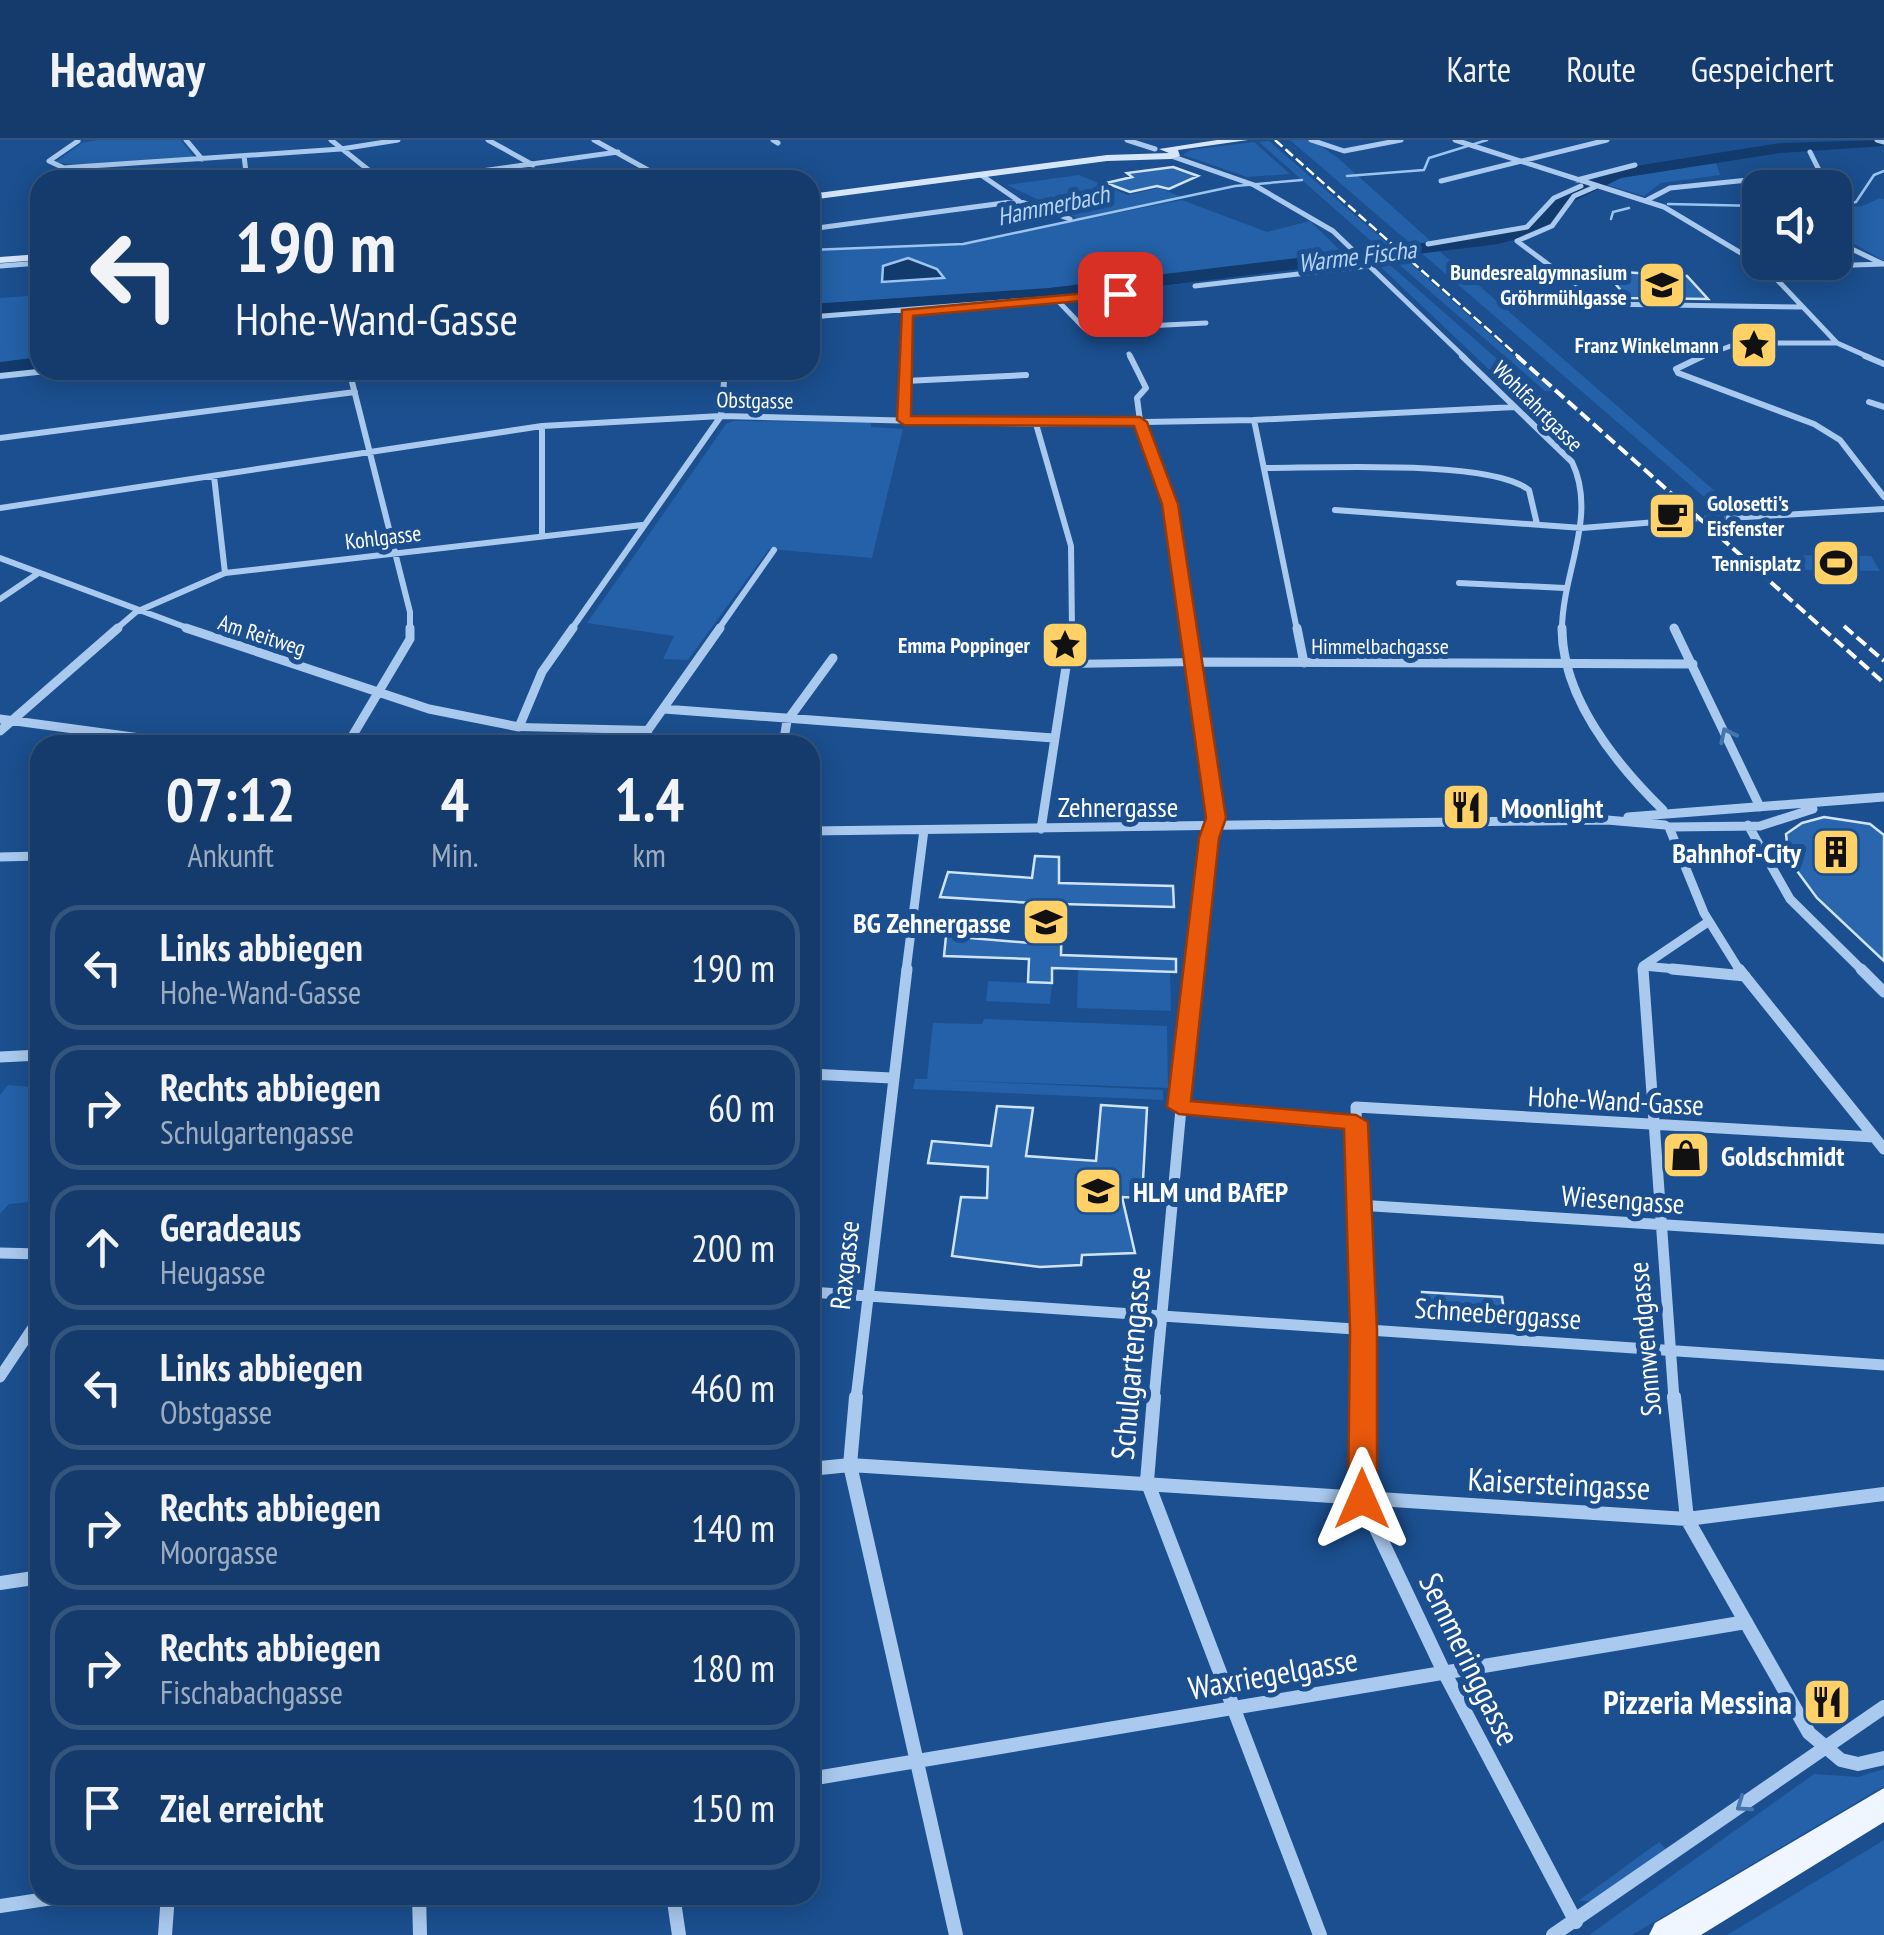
<!DOCTYPE html>
<html lang="de">
<head>
<meta charset="utf-8">
<style>
	:root { --surface:#143b6b; --page:#1d4271; --text:#f1f3f6; --muted:#9dadc1; --line:#33557e }
	body { margin:0; font-family:"PT Sans Narrow",sans-serif; background:var(--page); color:var(--text); height:100vh; display:flex; flex-direction:column; font-size:38px; white-space:nowrap }
	* { box-sizing:border-box; margin:0 }
	p { font-size:32px; color:var(--muted) }
	.icon { flex:none; width:55px; height:55px; fill:none; stroke:currentColor; stroke-width:2; stroke-linecap:round; stroke-linejoin:round }
	.map { position:relative; flex:1; overflow:hidden }
	.panel { position:absolute; left:30px; top:595px; width:790px; height:1170px; display:flex; flex-direction:column; background:var(--surface); border-radius:30px; box-shadow:0 5px 25px #0003,0 0 0 2px var(--line) }
	.panel>* { flex:none }
	.top-card { position:absolute; left:30px; top:30px; width:790px; height:210px; border-radius:30px; box-shadow:0 5px 25px #0003,0 0 0 2px var(--line); background:#143b6b; color:var(--text); overflow:hidden }
	.tools { position:absolute; left:1742px; top:30px; display:grid; gap:20px }
	.tools a { display:grid; place-items:center; width:110px; height:110px; border-radius:20px; background:var(--surface); box-shadow:0 5px 25px #0003,0 0 0 2px var(--line); font-size:50px }
	.pin { position:absolute; display:grid; place-items:center; width:85px; height:85px; color:#fff; margin:-42px; border-radius:20px; box-shadow:0 5px 15px #0006 }
	.me { position:absolute; width:110px; margin:-55px; rotate:0deg; stroke-linejoin:round; filter:drop-shadow(0 0 8px #0008) }
	.turn { display:flex; align-items:center; gap:35px; height:210px; padding:0 40px; font-size:45px }
	.turn .icon { width:130px; height:130px; stroke-width:2.5 }
	.turn b { display:block; font-size:70px; line-height:85px }
	.eta { display:flex; justify-content:space-evenly; align-items:center; height:170px; text-align:center }
	.eta b { font-size:60px; font-weight:600; line-height:70px }
	ul { padding:0; list-style:none }
	li { display:flex; align-items:center; gap:30px; height:125px; margin:0 20px 15px; padding:0 20px; border:5px solid var(--line); border-radius:30px }
	li div { flex:1 }
	li b { display:block; font-size:38px }
	li em { font-style:normal }
	header { display:flex; align-items:center; gap:60px; box-sizing:border-box; height:140px; padding:0 50px; background:var(--surface); border-bottom:2px solid var(--line) }
	header strong { font-size:48px }
	nav { display:flex; gap:55px; margin-inline-start:auto; font-size:35px }
	.map>svg:first-child { display:block }
	.green { fill:#2461a8 }
	.water { fill:#123a6d; stroke:#9cc4f0; stroke-width:2.5 }
	.lines { fill:none; stroke-linecap:round; stroke-linejoin:round }
	.stream { stroke:#9cc4f0; stroke-width:2.5 }
	.river { fill:#123a6d; fill-rule:evenodd }
	.building { fill:#2a66ad; stroke:#cfe3fa; stroke-width:2.5 }
	.minor-tunnel { stroke:#3d69a0; stroke-width:6; stroke-dasharray:6 4; stroke-linecap:butt }
	.pedestrian { stroke:#a9c9ee; stroke-width:8 }
	.minor-far4 { stroke:#a9c9ee; stroke-width:5 }
	.minor-far3 { stroke:#a9c9ee; stroke-width:6 }
	.minor-far2 { stroke:#a9c9ee; stroke-width:9 }
	.minor-far1 { stroke:#a9c9ee; stroke-width:11 }
	.minor { stroke:#a9c9ee; stroke-width:14 }
	.secondary { fill:#d6e6fa; fill-rule:evenodd }
	.primary { fill:#f0f6ff; fill-rule:evenodd }
	.rail-far1 { stroke:#fff; stroke-width:2.5; stroke-dasharray:10 4; stroke-linecap:butt }
	.rail { stroke:#fff; stroke-width:4; stroke-dasharray:12 5; stroke-linecap:butt }
	.oneway { stroke:#4674ac }
	.route { fill:#ea580c; stroke:#983908; stroke-width:2.5 }
	.labels { text-anchor:middle; dominant-baseline:central; stroke-width:10; stroke-linejoin:round; paint-order:stroke }
	.far-poi-label { font-size:22px; font-weight:bold; fill:#fff; stroke:#1b4f8f; text-anchor:end }
	.far-street-label { font-size:22px; fill:#fff; stroke:#1b4f8f }
	.far-water-label { font-size:25px; font-style:italic; fill:#b5d3f5; stroke:#1b4f8f }
	.street-label { font-size:28px; fill:#fff; stroke:#1b4f8f }
	.poi-label { font-size:28px; font-weight:bold; fill:#fff; stroke:#1b4f8f; text-anchor:start }
	.near-street-label { font-size:32px; fill:#fff; stroke:#1b4f8f }
	.near-poi-label { font-size:32px; font-weight:bold; fill:#fff; stroke:#1b4f8f; text-anchor:end }
</style>
</head>
<body>
<header>
<strong>Headway</strong>
<nav><a>Karte</a><a>Route</a><a>Gespeichert</a></nav>
</header>
<div class="map">
<svg width="1884" height="1795" viewBox="0 0 1884 1795">
	<rect width="100%" height="100%" fill="#1b4f8f"/>
	<path class="green" d="M 97,0 L 181,0 L 194,17 L 72,25 L 55,22 L 82,3 Z
		M 1290,0 L 1312,0 L 1338,18 L 1434,104 L 1412,105 Z
		M 1269,1 L 1388,104 L 1392,108 L 1380,109 L 1259,2 Z
		M 1254,2 L 1290,34 L 1247,37 L 1183,15 L 1190,10 Z
		M 1716,23 L 1720,35 L 1661,43 L 1644,56 L 1601,43 L 1619,35 Z
		M 1079,35 L 1128,55 L 1159,48 L 1182,57 L 1081,80 L 1007,45 Z
		M 1880,58 L 1884,59 L 1884,121 L 1835,93 L 1835,69 L 1862,66 Z
		M 1182,60 L 1267,92 L 1310,81 L 1351,121 L 1113,153 L 810,175 L 810,109 L 961,104 Z
		M 1437,109 L 1740,373 L 1726,376 L 1418,110 Z
		M 1374,111 L 1536,253 L 1516,255 L 1365,112 Z
		M 1388,115 L 1401,115 L 1553,251 L 1545,251 Z
		M 40,155 L 40,230 L 0,235 L 0,158 Z
		M 733,281 L 871,282 L 871,287 L 903,289 L 872,418 L 769,409 L 688,520 L 663,519 L 674,496 L 587,483 L 726,284 Z
		M 1793,415 L 1871,416 L 1880,431 L 1801,430 Z
		M 511,594 L 628,595 L 638,601 L 637,605 L 507,605 Z
		M 1078,829 L 1170,832 L 1171,871 L 1077,868 Z
		M 988,841 L 1052,844 L 1050,864 L 986,861 Z
		M 984,879 L 1167,886 L 1168,948 L 943,940 L 1163,950 L 1163,960 L 913,949 L 915,939 L 927,939 L 933,883 L 982,884 Z
		M 8,945 L 40,948 L 40,1061 L 9,1064 L 0,1074 L 0,955 Z
		M 1884,1629 L 1884,1646 L 1632,1795 L 1589,1795 L 1814,1634 L 1858,1637 Z
		M 1884,1700 L 1884,1795 L 1727,1795 Z
		M 1659,1702 L 1666,1709 L 1590,1761 L 1578,1761 Z"/>
	<path class="water" d="M 908,118 L 937,129 L 944,138 L 882,142 L 883,126 Z"/>
	<g class="lines">
		<path class="stream" d="M 1347,36 L 1424,30 L 1429,18 L 1487,0
			M 1668,64 L 1760,66
			M 1835,66 L 1856,62 L 1874,35 L 1884,31
			M 1611,79 L 1613,72 L 1629,68
			M 810,110 L 963,104 L 1235,46 L 1302,40"/>
		<path class="river" d="M 1884,0 L 1884,6 L 1780,13 L 1621,38 L 1572,62 L 1546,91 L 1498,104 L 1049,160 L 810,176 L 810,164 L 1049,148 L 1497,94 L 1534,83 L 1560,54 L 1617,29 L 1780,3 Z
			M 40,217 L 40,229 L 0,234 L 0,222 Z"/>
	</g>
	<path class="building" d="M 1173,27 L 1198,36 L 1169,49 L 1157,46 L 1130,52 L 1106,43 L 1132,37 L 1127,33 Z
		M 1605,131 L 1687,136 L 1708,159 L 1627,158 Z
		M 1824,677 L 1870,684 L 1884,695 L 1884,821 L 1817,758 L 1789,720 L 1786,694 L 1802,683 Z
		M 1035,716 L 1059,717 L 1059,743 L 1173,746 L 1174,767 L 1062,764 L 1061,815 L 1176,819 L 1176,832 L 1052,828 L 1052,843 L 1028,842 L 1029,819 L 944,816 L 946,796 L 1030,803 L 1032,763 L 940,757 L 948,732 L 1032,738 Z
		M 1101,965 L 1147,968 L 1142,1058 L 1122,1057 L 1135,1113 L 1082,1115 L 1081,1125 L 1040,1127 L 952,1116 L 961,1057 L 987,1058 L 988,1027 L 928,1023 L 932,1001 L 991,1006 L 997,966 L 1033,968 L 1026,1016 L 1096,1021 Z
		M 1422,1152 L 1502,1157 L 1506,1186 L 1424,1180 Z"/>
	<g class="lines">
		<path class="minor-tunnel" d="M 1694,379 L 1729,378"/>
		<path class="pedestrian" d="M 1067,524 L 1197,522
			M 519,587 L 648,590"/>
		<path class="minor-far4" d="M 186,0 L 202,19
			M 331,0 L 381,40
			M 488,0 L 533,25
			M 594,0 L 666,40
			M 773,0 L 778,3
			M 1127,0 L 1155,9
			M 1311,0 L 1344,11 L 1401,0
			M 1455,0 L 1664,67 L 1766,128 L 1837,203 L 1871,218
			M 1877,0 L 1884,2
			M 78,1 L 49,21 L 64,28 L 90,26 L 94,36 L 105,40
			M 244,16 L 247,40
			M 1171,16 L 1254,45 L 1333,91 L 1465,218
			M 90,26 L 341,9 L 398,0
			M 981,35 L 1019,61 L 1070,79
			M 416,40 L 618,12
			M 1577,40 L 1635,25
			M 1441,41 L 1607,0
			M 1597,46 L 1574,56 L 1552,86 L 1517,101 L 1601,164 L 1802,167
			M 1647,60 L 1670,48 L 1816,33 L 1819,30 L 1810,12
			M 810,89 L 1019,61
			M 1835,101 L 1883,124
			M 1428,104 L 1527,87 L 1554,58 L 1581,46
			M 0,126 L 40,123
			M 1766,128 L 1884,124
			M 1195,146 L 1368,126
			M 1057,160 L 1085,189 L 1206,183
			M 810,177 L 1157,150
			M 1129,214 L 1131,218
			M 905,218 L 906,173
			M 1698,218 L 1739,203 L 1837,203"/>
		<path class="minor-far3" d="M 1130,216 L 1146,248 L 1137,258 L 1140,281 L 1170,364 L 1188,490
			M 1462,216 L 1572,322 C 1598,376 1562,433 1562,490
			M 1703,216 L 1676,229 L 1678,233 L 1814,284 L 1840,300 L 1884,357
			M 1865,216 L 1884,224
			M 349,230 L 410,472 L 410,490
			M 0,236 L 56,230
			M 905,241 L 1026,235
			M 1869,262 L 1884,267
			M 1254,280 L 1297,490
			M 904,281 L 905,216
			M 1036,284 L 1071,406 L 1072,490
			M 542,286 L 542,396
			M 0,298 L 355,252
			M 1265,328 C 1319,328 1491,319 1529,350 L 1537,384
			M 214,336 L 225,433
			M 0,368 L 542,286 L 721,276 L 1036,284 L 1254,280 L 1515,267
			M 1335,370 L 1582,388 L 1694,379
			M 1729,378 L 1884,369
			M 0,418 L 193,490
			M 1459,443 L 1565,448
			M 0,459 L 37,434
			M 115,490 L 136,472 L 225,433 L 642,385
			M 571,490 L 721,276 L 725,230
			M 718,490 L 774,410"/>
		<path class="minor-far2" d="M 186,488 L 429,569 L 519,587 L 542,532 L 573,488
			M 1188,488 L 1216,678 L 1209,698 L 1194,831
			M 1297,488 L 1304,523
			M 1562,488 C 1562,558 1615,623 1663,670
			M 1674,488 L 1760,667
			M 1197,522 L 1693,524
			M 664,569 L 1053,598
			M 0,579 L 192,605
			M 0,591 L 118,488
			M 347,605 L 410,499 L 410,488
			M 644,605 L 648,590 L 720,488
			M 783,605 L 787,581 L 833,518
			M 1628,677 L 1884,657
			M 1748,685 L 1790,759 L 1863,831
			M 1669,687 L 1704,773 L 1740,831
			M 1670,687 L 1760,686 L 1813,669
			M 1041,689 L 1072,488
			M 810,691 L 1607,680 L 1665,685
			M 0,717 L 40,716
			M 1643,826 L 1698,831
			M 906,831 L 924,690
			M 1643,831 L 1643,826 L 1708,782"/>
		<path class="minor-far1" d="M 1643,829 L 1674,1259
			M 1672,829 L 1745,836
			M 1739,829 L 1884,1009
			M 1861,829 L 1884,852
			M 0,917 L 40,915
			M 810,934 L 891,938
			M 1179,967 L 1356,983
			M 1358,1065 L 1884,1099
			M 0,1113 L 40,1114
			M 810,1152 L 1884,1225
			M 0,1237 L 40,1177
			M 856,1259 L 907,829
			M 1154,1259 L 1194,829
			M 1363,1259 L 1356,967 L 1874,997"/>
		<path class="minor" d="M 856,1257 L 850,1325 L 956,1795
			M 1154,1257 L 1147,1341 L 1320,1795
			M 1363,1257 L 1362,1359 L 1443,1530 L 1576,1782
			M 1674,1257 L 1687,1379 L 1809,1593 L 1841,1620 L 1858,1624 L 1884,1618
			M 810,1329 L 850,1325 L 1687,1379 L 1884,1354
			M 0,1443 L 40,1437
			M 810,1639 L 1746,1482
			M 419,1755 L 420,1795
			M 673,1755 L 679,1795
			M 0,1766 L 72,1755
			M 165,1795 L 168,1755
			M 1553,1795 L 1884,1567"/>
		<path class="secondary" d="M 1217,0 L 1248,0 L 1178,10 L 1180,16 L 1171,19 L 1107,21 L 810,60 L 810,54 L 1107,15 L 1169,13 L 1159,9 Z
			M 40,114 L 40,120 L 0,123 L 0,117 Z"/>
		<path class="primary" d="M 1884,1648 L 1884,1682 L 1701,1795 L 1649,1795 L 1655,1783 Z"/>
		<path class="rail-far1" d="M 1275,0 L 1520,218"/>
		<path class="rail" d="M 1517,216 L 1884,543
			M 1844,486 L 1884,521"/>
	</g>
	<defs><path id="oneway-chevron" d="M-2-3.5L2.5 0L-2 3.5" fill="none" stroke-width="1.6" stroke-linecap="round" stroke-linejoin="round" transform="scale(2.5)"/></defs>
	<g class="oneway">
		<use href="#oneway-chevron" transform="translate(1727 595) rotate(-116)"/>
		<use href="#oneway-chevron" transform="translate(1743 1665) rotate(145)"/>
	</g>
	<path class="route" d="M 1120,150 L 1125,157 L 913,176 L 911,276 L 1140,277 L 1147,282 L 1178,364 L 1226,678 L 1219,698 L 1191,961 L 1356,975 L 1368,982 L 1377,1190 L 1377,1359 L 1372,1366 L 1352,1366 L 1348,1359 L 1350,1190 L 1344,989 L 1179,974 L 1167,967 L 1199,698 L 1206,678 L 1162,364 L 1134,286 L 904,285 L 897,280 L 902,170 Z"/>
	<defs>
		<g id="school-square" transform="scale(2.5)"><rect x="-9" y="-9" width="18" height="18" rx="4" fill="#ffd166" stroke="#1b4f8f"/><path d="M0-5L7-2L0 1L-7-2ZM-4 1L0 2.5L4 1V4Q0 6-4 4Z" fill="#111"/></g>
		<g id="sight-square" transform="scale(2.5)"><rect x="-9" y="-9" width="18" height="18" rx="4" fill="#ffd166" stroke="#1b4f8f"/><path d="M0-6L1.8-2.2L6-1.7L2.9 1.2L3.7 5.4L0 3.3L-3.7 5.4L-2.9 1.2L-6-1.7L-1.8-2.2Z" fill="#111"/></g>
		<g id="cafe-square" transform="scale(2.5)"><rect x="-9" y="-9" width="18" height="18" rx="4" fill="#ffd166" stroke="#1b4f8f"/><path d="M-5.5-4.5H6V0H3Q3 3.5 0 3.5H-2.5Q-5.5 3.5-5.5 0ZM3-3.2v2h1.7v-2ZM-6 4.5H4V6H-6Z" fill="#111"/></g>
		<g id="stadium-square" transform="scale(2.5)"><rect x="-9" y="-9" width="18" height="18" rx="4" fill="#ffd166" stroke="#1b4f8f"/><path d="M0-5a6.5 5 0 1 0 0 10a6.5 5 0 1 0 0-10ZM-3.5-1.8h7v3.6h-7Z" fill="#111"/></g>
		<g id="restaurant-square" transform="scale(2.5)"><rect x="-9" y="-9" width="18" height="18" rx="4" fill="#ffd166" stroke="#1b4f8f"/><path d="M-5-6h1v4h1v-4h1v4h1v-4h1v5L-1.5 .5V6h-2V.5L-5-1ZM5-6V6H3V1.5H1.5Q1.5-4 5-6Z" fill="#111"/></g>
		<g id="building-square" transform="scale(2.5)"><rect x="-9" y="-9" width="18" height="18" rx="4" fill="#ffd166" stroke="#1b4f8f"/><path d="M-4-6H4V6H1V3H-1V6H-4ZM-2.5-4.3h1.7v1.8h-1.7ZM.8-4.3h1.7v1.8H.8ZM-2.5-1h1.7V.8h-1.7ZM.8-1h1.7V.8H.8Z" fill="#111"/></g>
		<g id="shop-square" transform="scale(2.5)"><rect x="-9" y="-9" width="18" height="18" rx="4" fill="#ffd166" stroke="#1b4f8f"/><path d="M-5-2.5h2.3a2.7 3.5 0 0 1 5.4 0H5L5.5 6h-11ZM-1.5-2.5h3a1.5 2.3 0 0 0-3 0Z" fill="#111"/></g>
	</defs>
	<g fill-rule="evenodd">
		<use href="#school-square" x="1662" y="145"/>
		<use href="#sight-square" x="1754" y="205"/>
		<use href="#cafe-square" x="1672" y="376"/>
		<use href="#stadium-square" x="1836" y="423"/>
		<use href="#sight-square" x="1065" y="505"/>
		<use href="#restaurant-square" x="1466" y="667"/>
		<use href="#building-square" x="1836" y="712"/>
		<use href="#school-square" x="1046" y="782"/>
		<use href="#shop-square" x="1686" y="1015"/>
		<use href="#school-square" x="1098" y="1051"/>
		<use href="#restaurant-square" x="1827" y="1562"/>
	</g>
	<g class="labels">
		<g class="far-poi-label">
			<text x="1627" y="132">Bundesrealgymnasium<tspan x="1627" dy="25">Gröhrmühlgasse</tspan></text>
			<text x="1719" y="205">Franz Winkelmann</text>
			<text x="1707" y="363" text-anchor="start">Golosetti's<tspan x="1707" dy="25">Eisfenster</tspan></text>
			<text x="1801" y="423">Tennisplatz</text>
			<text x="1030" y="505">Emma Poppinger</text>
		</g>
		<g class="far-street-label">
			<text transform="translate(755 260) rotate(1)">Obstgasse</text>
			<text transform="translate(1538 266) rotate(45)">Wohlfahrtgasse</text>
			<text transform="translate(383 397) rotate(-7)">Kohlgasse</text>
			<text transform="translate(262 495) rotate(18)">Am Reitweg</text>
			<text x="1380" y="506">Himmelbachgasse</text>
		</g>
		<g class="far-water-label">
			<text transform="translate(1053 65) rotate(-12)">Hammerbach</text>
			<text transform="translate(1357 116) rotate(-7)">Warme Fischa</text>
		</g>
		<g class="street-label">
			<text x="1118" y="666">Zehnergasse</text>
			<text transform="translate(1616 960) rotate(3)">Hohe-Wand-Gasse</text>
			<text transform="translate(1623 1059) rotate(4)">Wiesengasse</text>
			<text transform="translate(844 1125) rotate(-84)">Raxgasse</text>
			<text transform="translate(1498 1173) rotate(4)">Schneeberggasse</text>
			<text transform="translate(1644 1199) rotate(-95)">Sonnwendgasse</text>
		</g>
		<g class="poi-label">
			<text x="1501" y="667">Moonlight</text>
			<text x="1801" y="712" text-anchor="end">Bahnhof-City</text>
			<text x="1011" y="782" text-anchor="end">BG Zehnergasse</text>
			<text x="1721" y="1015">Goldschmidt</text>
			<text x="1133" y="1051">HLM und BAfEP</text>
		</g>
		<g class="near-street-label">
			<text transform="translate(1130 1223) rotate(-85)">Schulgartengasse</text>
			<text transform="translate(1559 1343) rotate(3)">Kaisersteingasse</text>
			<text transform="translate(1470 1519) rotate(64)">Semmeringgasse</text>
			<text transform="translate(1273 1533) rotate(-10)">Waxriegelgasse</text>
		</g>
		<g class="near-poi-label">
			<text x="1792" y="1562">Pizzeria Messina</text>
		</g>
	</g>
</svg>
<div class="tools">
<a><svg class="icon" aria-label="sound" viewBox="0 0 24 24"><path d="M4 9h4l5-4v14l-5-4H4zM17 9q2 3 0 6"/></svg></a>
</div>
<div class="pin" style="left:1120px;top:154px;background:#d93025"><svg class="icon" aria-label="arrive" viewBox="0 0 24 24"><path d="M6 21V4h12l-3 4 3 4H6"/></svg></div>
<svg class="me" style="left:1362px;top:1359px" viewBox="-20 -20 40 40"><path d="M0-17L14 15 0 8-14 15z" fill="#ea580c" stroke="#fff" stroke-width="4"/></svg>
<div class="top-card">
<div class="turn"><svg class="icon" aria-label="left" viewBox="0 0 24 24"><path d="M17 20v-9H6M10 6l-5 5 5 5"/></svg><div><b>190 m</b>Hohe-Wand-Gasse</div></div>
</div>
<section class="panel">
<div class="eta">
<div><b>07:12</b><p>Ankunft</p></div>
<div><b>4</b><p>Min.</p></div>
<div><b>1.4</b><p>km</p></div>
</div>
<ul>
<li><svg class="icon" aria-label="left" viewBox="0 0 24 24"><path d="M17 20v-9H6M10 6l-5 5 5 5"/></svg><div><b>Links abbiegen</b><p>Hohe-Wand-Gasse</p></div><em>190 m</em></li>
<li><svg class="icon" aria-label="right" viewBox="0 0 24 24"><path d="M7 20v-9h11M14 6l5 5-5 5"/></svg><div><b>Rechts abbiegen</b><p>Schulgartengasse</p></div><em>60 m</em></li>
<li><svg class="icon" aria-label="ahead" viewBox="0 0 24 24"><path d="M12 20V5M6 11l6-6 6 6"/></svg><div><b>Geradeaus</b><p>Heugasse</p></div><em>200 m</em></li>
<li><svg class="icon" aria-label="left" viewBox="0 0 24 24"><path d="M17 20v-9H6M10 6l-5 5 5 5"/></svg><div><b>Links abbiegen</b><p>Obstgasse</p></div><em>460 m</em></li>
<li><svg class="icon" aria-label="right" viewBox="0 0 24 24"><path d="M7 20v-9h11M14 6l5 5-5 5"/></svg><div><b>Rechts abbiegen</b><p>Moorgasse</p></div><em>140 m</em></li>
<li><svg class="icon" aria-label="right" viewBox="0 0 24 24"><path d="M7 20v-9h11M14 6l5 5-5 5"/></svg><div><b>Rechts abbiegen</b><p>Fischabachgasse</p></div><em>180 m</em></li>
<li><svg class="icon" aria-label="arrive" viewBox="0 0 24 24"><path d="M6 21V4h12l-3 4 3 4H6"/></svg><div><b>Ziel erreicht</b></div><em>150 m</em></li>
</ul>
</section>
</div>
</body>
</html>
